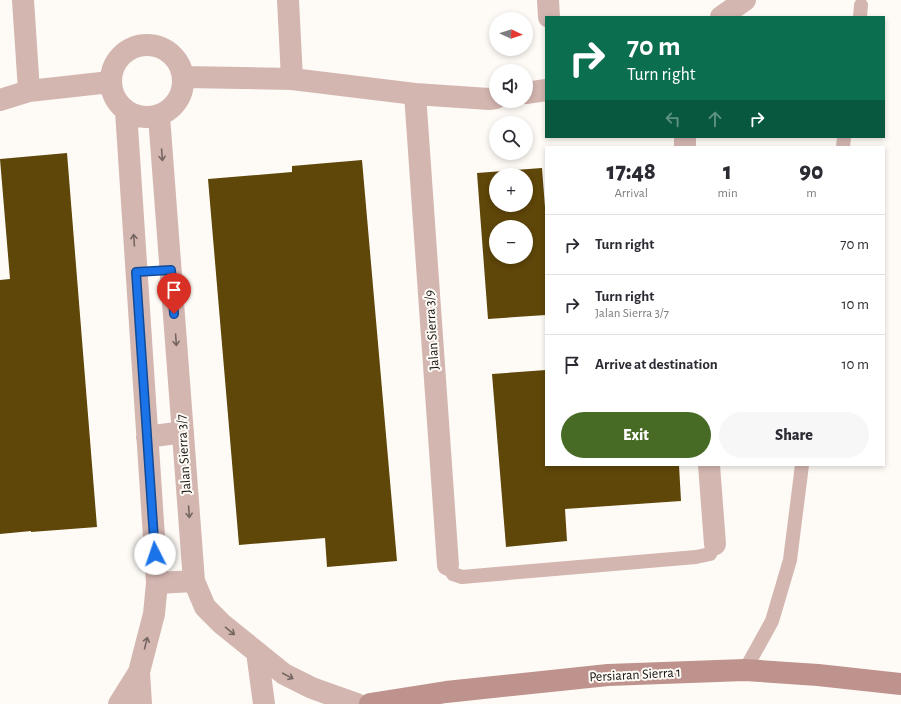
<!DOCTYPE html>
<html lang="en">
<head>
<meta charset="utf-8">
<style>
	:root { --surface:#fff; --page:#f7f7f7; --text:#2b2b33; --muted:#7c7c81; --line:#e1e1e2; --accent:#476b24 }
	body { margin:0; font-family:"Alegreya Sans",sans-serif; background:var(--page); color:var(--text); height:100vh; display:flex; flex-direction:column; font-size:15px; white-space:nowrap }
	* { box-sizing:border-box; margin:0 }
	p { font-size:13px; color:var(--muted) }
	.icon { flex:none; width:22px; height:22px; fill:none; stroke:currentColor; stroke-width:2; stroke-linecap:round; stroke-linejoin:round }
	.map { position:relative; flex:1; overflow:hidden }
	.panel { position:absolute; left:545px; top:146px; width:340px; height:320px; display:flex; flex-direction:column; background:var(--surface); border-radius:0px; box-shadow:0 2px 6px #0003 }
	.panel>* { flex:none }
	.guide { position:absolute; left:545px; top:16px; width:340px; height:122px; border-radius:0px; box-shadow:0 2px 6px #0003; background:#0b6e4f; color:#fff; overflow:hidden }
	.needle { width:26px; rotate:93deg }
	.fabs { position:absolute; left:489px; top:12px; display:grid; gap:8px }
	.fabs a { display:grid; place-items:center; width:44px; height:44px; border-radius:50%; background:var(--surface); box-shadow:0 2px 6px #0003; font-size:20px }
	.pin { position:absolute; display:grid; place-items:center; width:34px; height:34px; color:#fff; margin:-41px -17px; border-radius:50% 50% 50% 0; rotate:-45deg; box-shadow:0 0 4px #0007 }
	.pin .icon { rotate:45deg }
	.me { position:absolute; width:44px; margin:-22px; rotate:356deg; stroke-linejoin:round; filter:drop-shadow(0 0 3px #0008) }
	.turn { display:flex; align-items:center; gap:14px; height:84px; padding:0 16px; font-size:18px }
	.turn .icon { width:52px; height:52px; stroke-width:2.5 }
	.turn b { display:block; font-size:28px; line-height:34px }
	.lanes { display:flex; align-items:center; height:38px; padding:0 16px; background:#0003; justify-content:center; gap:20px; direction:ltr }
	.lanes .off { opacity:.35 }
	.eta { display:flex; justify-content:space-evenly; align-items:center; height:68px; text-align:center }
	.eta b { font-size:24px; font-weight:800; line-height:28px }
	.action { display:flex; gap:8px; margin-top:auto; padding:8px 16px }
	.action a { flex:1; height:46px; border-radius:24px; background:var(--accent); color:#fff; font-size:16px; font-weight:800; line-height:46px; text-align:center }
	.action a+a { background:var(--page); color:var(--text) }
	ul { padding:0; list-style:none }
	li { display:flex; align-items:center; gap:12px; height:60px; padding:0 16px; border-top:1px solid var(--line) }
	li div { flex:1 }
	li b { display:block; font-size:15px }
	li em { font-style:normal }
	.map>svg:first-child { display:block }
	.building { fill:#5f4609; fill-rule:evenodd }
	.lines { fill:none; stroke-linecap:round; stroke-linejoin:round }
	.lane { stroke:#d4b6b1; stroke-width:14 }
	.street { stroke:#d4b6b1; stroke-width:22 }
	.secondary { stroke:#bf938d; stroke-width:22 }
	.oneway { stroke:#766661 }
	.route-casing { stroke:#114b97; stroke-width:10 }
	.route { stroke:#1a73e8; stroke-width:7 }
	.labels { text-anchor:middle; dominant-baseline:central; stroke-width:4; stroke-linejoin:round; paint-order:stroke }
	.street-label { font-size:14px; fill:#181511; stroke:#fefbf6 }
</style>
</head>
<body>
<div class="map">
<svg width="901" height="704" viewBox="0 0 901 704">
	<rect width="100%" height="100%" fill="#fefbf6"/>
	<path class="building" d="M 67,153 L 97,527 L 31,532 L 31,531 L 0,534 L 0,280 L 10,279 L 0,159 Z
		M 362,160 L 397,561 L 327,567 L 325,538 L 239,545 L 208,179 L 292,172 L 292,166 Z
		M 542,168 L 546,220 L 546,315 L 488,319 L 477,173 ZM 496,175 L 526,175 L 526,205 L 496,205 ZM 496,227 L 526,227 L 526,257 L 496,257 Z
		M 546,370 L 546,465 L 679,465 L 681,501 L 565,509 L 567,541 L 506,547 L 492,374 Z"/>
	<g class="lines">
		<path class="lane" d="M 860,17 L 861,5
			M 843,147 L 844,137
			M 448,565 L 453,574 L 462,577 L 696,557 L 710,554 L 715,544
			M 745,670 L 772,621 L 790,560 L 802,465"/>
		<path class="street" d="M 23,0 L 29,91
			M 288,0 L 292,79
			M 548,0 L 549,17
			M 721,17 L 745,0
			M111 81a36 36 0 1 1 72 0a36 36 0 1 1-72 0Z
			M 184,77 L 292,79 L 415,94 L 489,99 L 496,98
			M 526,93 L 546,90
			M 415,94 L 448,565
			M 0,100 L 29,91 L 110,82
			M 159,116 L 194,581 L 205,607 L 222,624 L 284,674 L 312,688 L 357,704
			M 685,137 L 685,147
			M 147,437 L 183,432
			M 709,465 L 715,544
			M 157,583 L 194,581
			M 257,652 L 264,704
			M 139,672 L 141,704
			M 119,704 L 139,672 L 154,614 L 157,583 L 126,111"/>
		<path class="secondary" d="M 370,704 L 446,692 L 608,675 L 745,670 L 818,675 L 901,684"/>
	</g>
	<defs><path id="oneway-shaft" d="M-6 0H5M1.5-3L5.5 0L1.5 3" fill="none" stroke-width="1.6" stroke-linecap="round" stroke-linejoin="round"/></defs>
	<g class="oneway">
		<use href="#oneway-shaft" transform="translate(162 155) rotate(86)"/>
		<use href="#oneway-shaft" transform="translate(134 240) rotate(-94)"/>
		<use href="#oneway-shaft" transform="translate(176 340) rotate(86)"/>
		<use href="#oneway-shaft" transform="translate(189 512) rotate(86)"/>
		<use href="#oneway-shaft" transform="translate(230 631) rotate(39)"/>
		<use href="#oneway-shaft" transform="translate(146 643) rotate(-76)"/>
		<use href="#oneway-shaft" transform="translate(288 676) rotate(28)"/>
	</g>
	<g class="lines">
		<g class="route-casing">
			<path id="route" d="M 155,554 L 136,272 L 171,270 L 174,314"/>
		</g>
		<use href="#route" class="route"/>
	</g>
	<g class="labels">
		<g class="street-label">
			<text transform="translate(432 330) rotate(-94)">Jalan Sierra 3/9</text>
			<text transform="translate(184 454) rotate(-94)">Jalan Sierra 3/7</text>
			<text transform="translate(635 675) rotate(-3)">Persiaran Sierra 1</text>
		</g>
	</g>
</svg>
<div class="fabs">
<a><svg class="needle" viewBox="-14 -14 28 28"><path d="M0-13l5 13h-10z" fill="#e53935"/><path d="M0 13l5-13h-10z" fill="#7c7c81"/></svg></a>
<a><svg class="icon" aria-label="sound" viewBox="0 0 24 24"><path d="M4 9h4l5-4v14l-5-4H4zM17 9q2 3 0 6"/></svg></a>
<a><svg class="icon" aria-label="search" viewBox="0 0 24 24"><circle cx="10" cy="10" r="6"/><path d="M15 15l6 6"/></svg></a>
<a>+</a>
<a>−</a>
</div>
<div class="pin" style="left:174px;top:314px;background:#d93025"><svg class="icon" aria-label="arrive" viewBox="0 0 24 24"><path d="M6 21V4h12l-3 4 3 4H6"/></svg></div>
<svg class="me" style="left:155px;top:554px" viewBox="-20 -20 40 40"><circle r="19" fill="#fff"/><path d="M0-13L10 11 0 6-10 11z" fill="#1a73e8"/></svg>
<div class="guide">
<div class="turn"><svg class="icon" aria-label="right" viewBox="0 0 24 24"><path d="M7 20v-9h11M14 6l5 5-5 5"/></svg><div><b>70 m</b>Turn right</div></div>
<div class="lanes"><svg class="icon off" aria-label="left" viewBox="0 0 24 24"><path d="M17 20v-9H6M10 6l-5 5 5 5"/></svg><svg class="icon off" aria-label="ahead" viewBox="0 0 24 24"><path d="M12 20V5M6 11l6-6 6 6"/></svg><svg class="icon" aria-label="right" viewBox="0 0 24 24"><path d="M7 20v-9h11M14 6l5 5-5 5"/></svg></div>
</div>
<section class="panel">
<div class="eta">
<div><b>17:48</b><p>Arrival</p></div>
<div><b>1</b><p>min</p></div>
<div><b>90</b><p>m</p></div>
</div>
<ul>
<li><svg class="icon" aria-label="right" viewBox="0 0 24 24"><path d="M7 20v-9h11M14 6l5 5-5 5"/></svg><div><b>Turn right</b></div><em>70 m</em></li>
<li><svg class="icon" aria-label="right" viewBox="0 0 24 24"><path d="M7 20v-9h11M14 6l5 5-5 5"/></svg><div><b>Turn right</b><p>Jalan Sierra 3/7</p></div><em>10 m</em></li>
<li><svg class="icon" aria-label="arrive" viewBox="0 0 24 24"><path d="M6 21V4h12l-3 4 3 4H6"/></svg><div><b>Arrive at destination</b></div><em>10 m</em></li>
</ul>
<div class="action"><a>Exit</a><a>Share</a></div>
</section>
</div>
</body>
</html>
